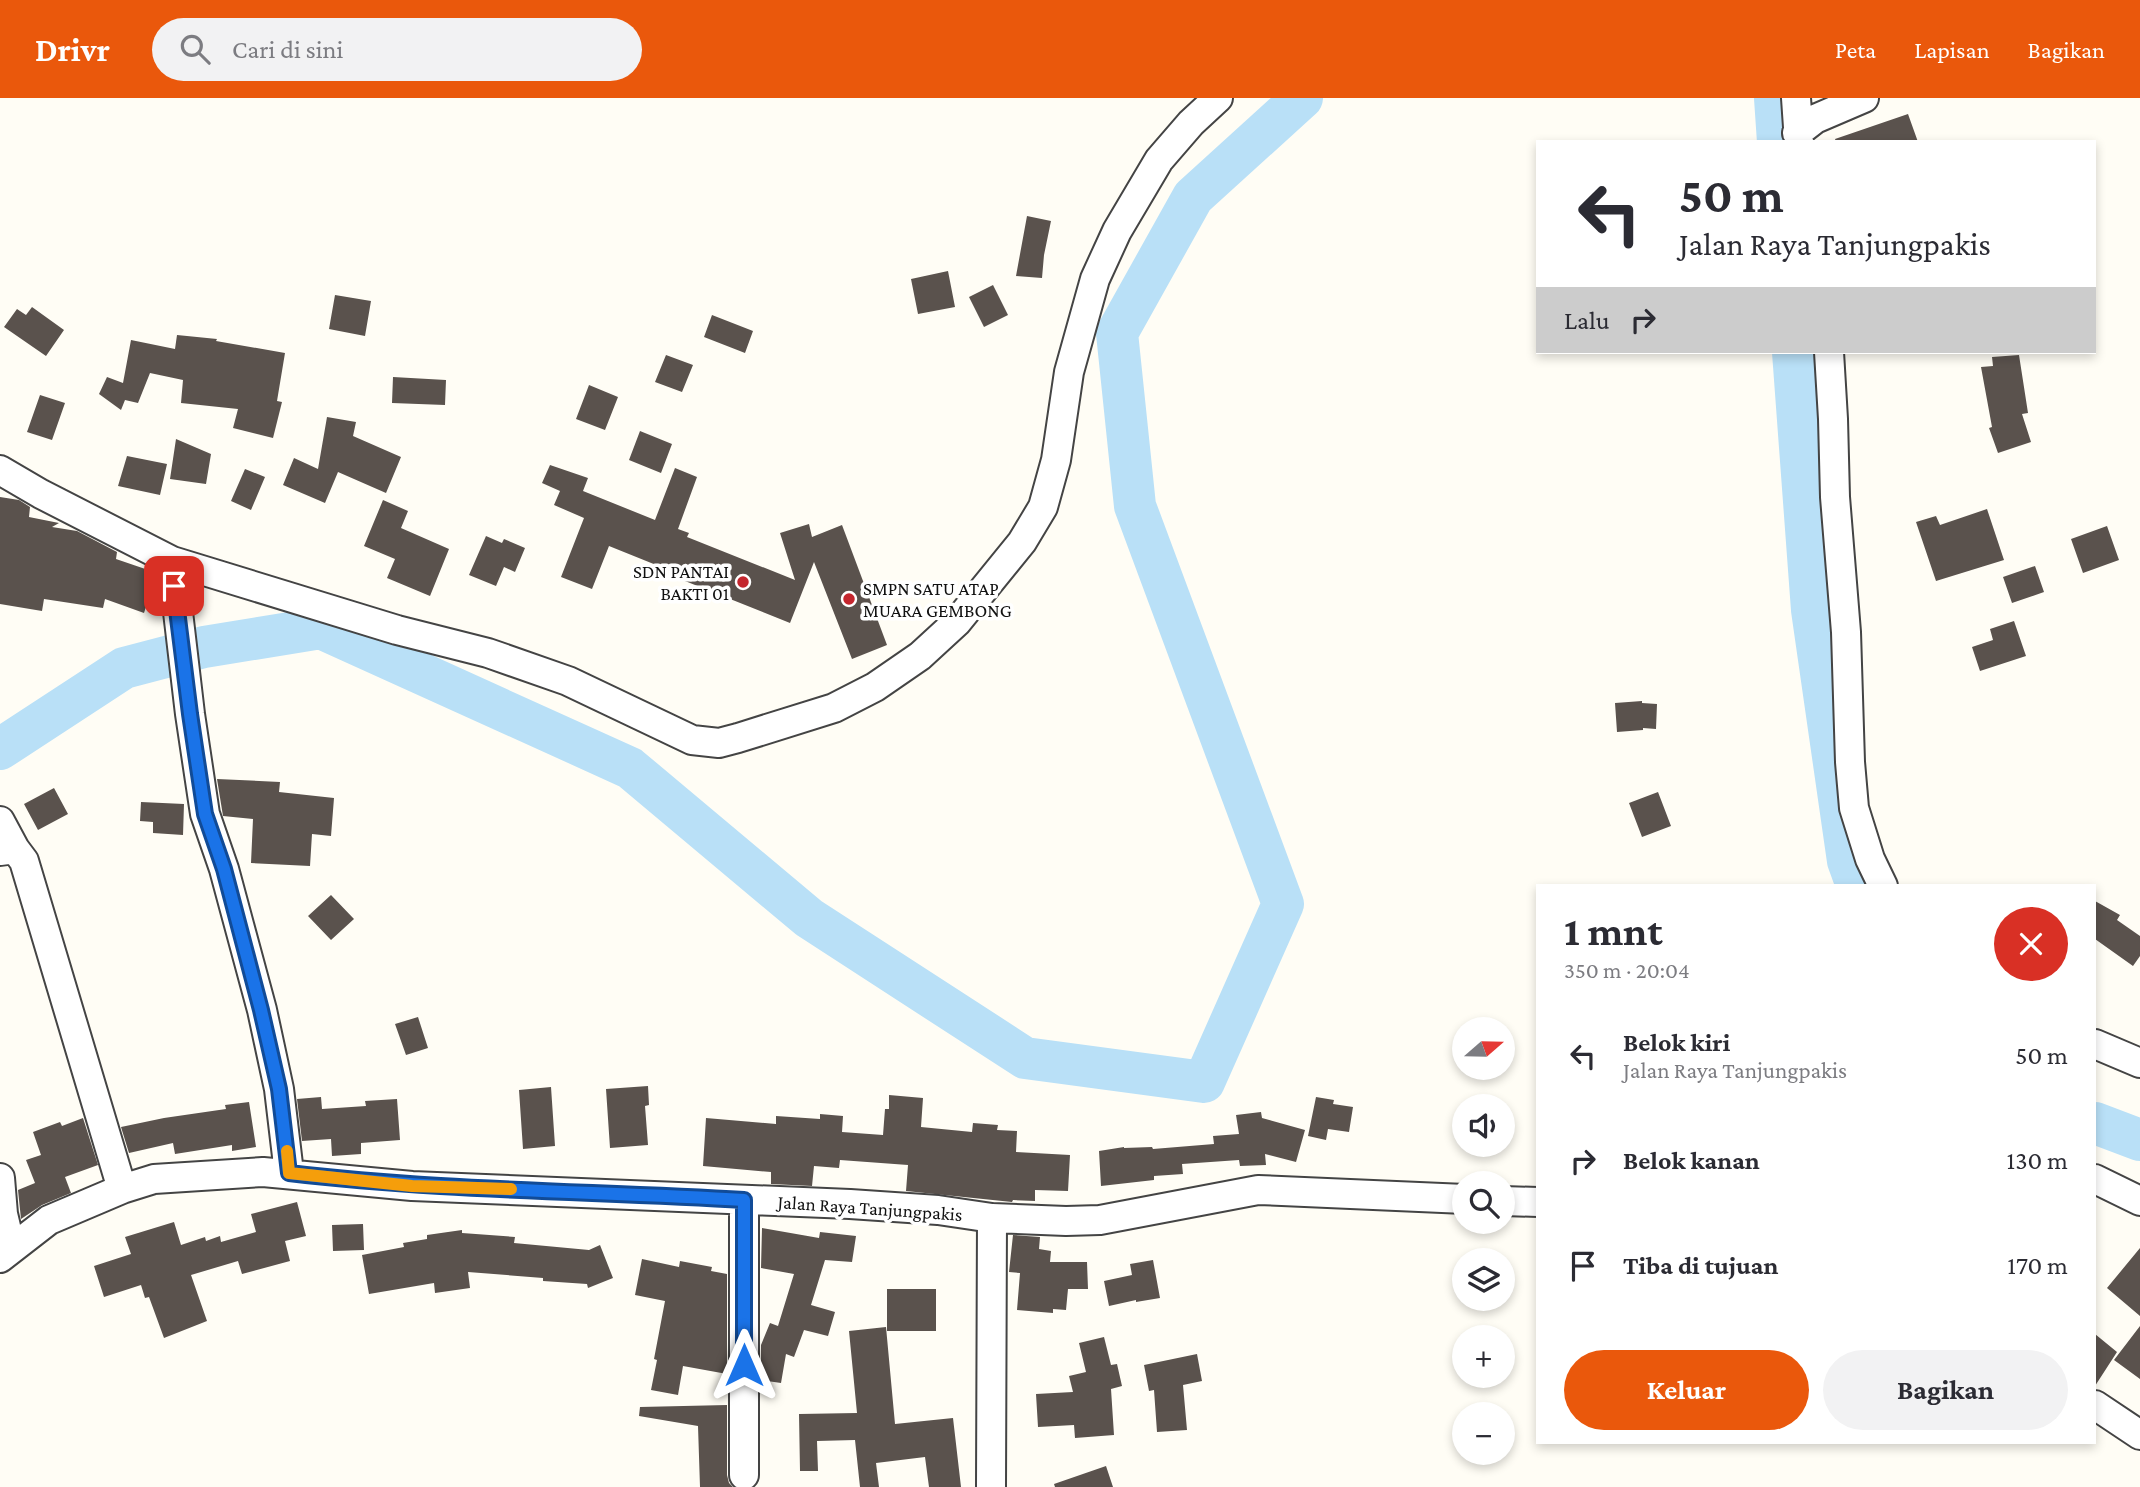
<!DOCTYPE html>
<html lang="id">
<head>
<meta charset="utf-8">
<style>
	:root { --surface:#fff; --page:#f2f2f3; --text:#2b2b33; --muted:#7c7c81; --accent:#ea580c }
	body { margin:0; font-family:"Crimson Pro",serif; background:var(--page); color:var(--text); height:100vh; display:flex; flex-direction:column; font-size:26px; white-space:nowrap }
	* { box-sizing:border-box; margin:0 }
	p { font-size:23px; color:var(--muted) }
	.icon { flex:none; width:38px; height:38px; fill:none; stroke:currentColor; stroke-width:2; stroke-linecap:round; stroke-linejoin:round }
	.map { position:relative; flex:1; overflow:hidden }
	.panel { position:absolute; left:1536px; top:786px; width:560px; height:560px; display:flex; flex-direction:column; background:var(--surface); border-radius:0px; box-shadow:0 4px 10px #0003 }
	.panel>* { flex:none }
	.guide { position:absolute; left:1536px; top:42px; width:560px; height:214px; border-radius:0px; box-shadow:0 4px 10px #0003; background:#fff; color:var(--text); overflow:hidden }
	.needle { width:46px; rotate:70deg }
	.controls { position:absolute; left:1452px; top:919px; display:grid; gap:14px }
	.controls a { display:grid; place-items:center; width:63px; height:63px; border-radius:50%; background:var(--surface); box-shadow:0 4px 10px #0003; font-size:35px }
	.pin { position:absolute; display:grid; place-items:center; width:60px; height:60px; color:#fff; margin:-30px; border-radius:14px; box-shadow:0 4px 10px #0006 }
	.me { position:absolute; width:77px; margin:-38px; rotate:0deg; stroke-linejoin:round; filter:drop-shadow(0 0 5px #0008) }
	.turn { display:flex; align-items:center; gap:24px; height:147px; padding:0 28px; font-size:32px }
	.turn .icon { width:91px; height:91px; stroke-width:2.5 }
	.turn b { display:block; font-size:49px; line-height:60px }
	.then { display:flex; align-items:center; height:66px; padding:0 28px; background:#0003; gap:14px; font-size:26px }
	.round { display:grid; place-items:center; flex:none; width:74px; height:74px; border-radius:37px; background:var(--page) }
	.head { display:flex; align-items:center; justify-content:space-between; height:119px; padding:0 28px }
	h1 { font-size:42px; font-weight:700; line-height:52px }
	.action { display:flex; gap:14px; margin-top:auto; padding:14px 28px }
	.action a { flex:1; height:80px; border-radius:42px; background:var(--accent); color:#fff; font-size:28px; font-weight:700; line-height:80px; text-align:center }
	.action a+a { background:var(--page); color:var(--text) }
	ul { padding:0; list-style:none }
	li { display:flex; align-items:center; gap:21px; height:105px; padding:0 28px }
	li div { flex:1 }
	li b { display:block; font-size:26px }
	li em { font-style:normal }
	header { display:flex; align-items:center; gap:42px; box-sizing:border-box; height:98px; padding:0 35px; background:var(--accent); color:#fff }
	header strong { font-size:33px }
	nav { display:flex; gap:38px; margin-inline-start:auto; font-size:24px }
	.search { width:490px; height:63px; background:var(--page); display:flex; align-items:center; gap:18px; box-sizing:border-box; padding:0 24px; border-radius:38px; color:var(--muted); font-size:26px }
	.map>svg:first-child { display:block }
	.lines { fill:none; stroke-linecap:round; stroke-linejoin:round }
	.river { stroke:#b9e0f7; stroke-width:42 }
	.building { fill:#5a524d }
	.minor-casing { stroke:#444; stroke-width:32 }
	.minor { stroke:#fff; stroke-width:28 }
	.route-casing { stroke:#114b97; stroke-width:18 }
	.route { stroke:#1a73e8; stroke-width:12 }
	.slow { stroke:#f59e0b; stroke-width:12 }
	.poi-dot { fill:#c4262e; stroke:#fff; stroke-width:2.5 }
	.labels { text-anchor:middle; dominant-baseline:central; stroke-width:7; stroke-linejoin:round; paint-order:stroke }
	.poi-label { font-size:19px; fill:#111; stroke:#fff; text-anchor:end }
	.street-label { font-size:19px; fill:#111; stroke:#fff }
</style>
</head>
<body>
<header>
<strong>Drivr</strong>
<div class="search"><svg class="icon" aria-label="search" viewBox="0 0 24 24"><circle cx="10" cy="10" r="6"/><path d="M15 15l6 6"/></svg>Cari di sini</div>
<nav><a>Peta</a><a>Lapisan</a><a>Bagikan</a></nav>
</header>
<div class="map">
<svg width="2140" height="1389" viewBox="0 0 2140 1389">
	<rect width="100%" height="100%" fill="#fffdf5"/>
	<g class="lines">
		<path class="river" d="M 1775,0 L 1778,44
			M 1793,254 L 1812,512 L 1848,763 L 1857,788
			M 0,651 L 124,570 L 204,549 L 321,530 L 630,670 L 809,820 L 1025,960 L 1204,984 L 1283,806 L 1135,408 L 1117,235 L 1193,99 L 1302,0
			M 2095,1025 L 2140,1042"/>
	</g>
	<path class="building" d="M 1908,16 L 1918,44 L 1836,44 L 1835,41 Z
		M 1027,118 L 1051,123 L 1044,157 L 1042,180 L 1016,178 Z
		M 948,173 L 955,209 L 918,216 L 911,181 Z
		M 993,187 L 1008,217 L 984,229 L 969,199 Z
		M 335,197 L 371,203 L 365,238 L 329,231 Z
		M 32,209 L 64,232 L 46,258 L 4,229 L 17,211 L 26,217 Z
		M 712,217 L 753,233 L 745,255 L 704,239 Z
		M 177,237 L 217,241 L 216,243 L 285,255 L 277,303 L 282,304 L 273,340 L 233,330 L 238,311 L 181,305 L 183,282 L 150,275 L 138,305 L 125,302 L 121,312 L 99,296 L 107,279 L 123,285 L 131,242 L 175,251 Z
		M 666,257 L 693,267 L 682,294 L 655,284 Z
		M 2019,257 L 2028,315 L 2022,316 L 2031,344 L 1998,355 L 1989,330 L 1992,329 L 1981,269 L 1993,268 L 1992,259 Z
		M 393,279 L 446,282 L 445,307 L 392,305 Z
		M 589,287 L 618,299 L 605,332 L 576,321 Z
		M 40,297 L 65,305 L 52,342 L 27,334 Z
		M 327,319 L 356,324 L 353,338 L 401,359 L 386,395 L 338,374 L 325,405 L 283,387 L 294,360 L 318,371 Z
		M 640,333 L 672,346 L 661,375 L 629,362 Z
		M 176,341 L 211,356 L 206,386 L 170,381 Z
		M 127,358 L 167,366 L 160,397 L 118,388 Z
		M 550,367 L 588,380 L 583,393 L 655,422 L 675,370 L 697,379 L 678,431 L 689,435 L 687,439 L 795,482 L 780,435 L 809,426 L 812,439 L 842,427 L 887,547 L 852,561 L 814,464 L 790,525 L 680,481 L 681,477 L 609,448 L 592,491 L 561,479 L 584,420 L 554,407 L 560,393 L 542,385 Z
		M 245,371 L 265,379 L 251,412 L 231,403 Z
		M 0,399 L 19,402 L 30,409 L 29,419 L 59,425 L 52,429 L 77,433 L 117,454 L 116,461 L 157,475 L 144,515 L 105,501 L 103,510 L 44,501 L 42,513 L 0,506 Z
		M 383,402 L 408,413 L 401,430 L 449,451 L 430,498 L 387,480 L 395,461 L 364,448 Z
		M 1987,411 L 2004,462 L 1936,483 L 1916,424 L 1936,418 L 1940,427 Z
		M 2107,428 L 2119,462 L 2083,475 L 2071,441 Z
		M 486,438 L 502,445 L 504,441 L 525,450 L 515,474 L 504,469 L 496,488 L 469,477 Z
		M 2035,468 L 2044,494 L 2012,505 L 2003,479 Z
		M 2014,523 L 2026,558 L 1980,573 L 1972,549 L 1993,542 L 1990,531 Z
		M 1642,603 L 1642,605 L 1657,606 L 1656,631 L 1643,630 L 1643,632 L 1617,634 L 1615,605 Z
		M 217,681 L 280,684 L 279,694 L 334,700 L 331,738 L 312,736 L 310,768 L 251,765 L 253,721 L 223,718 Z
		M 54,690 L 68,716 L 38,732 L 24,706 Z
		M 1658,694 L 1671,728 L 1642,739 L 1629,705 Z
		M 141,704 L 184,706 L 183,737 L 153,735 L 153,724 L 140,723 Z
		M 331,797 L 354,821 L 331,842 L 308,818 Z
		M 2095,803 L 2120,817 L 2117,822 L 2140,838 L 2140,858 L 2133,868 L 2095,841 Z
		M 418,919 L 428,950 L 406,957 L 395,926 Z
		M 648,988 L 649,1007 L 645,1008 L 648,1047 L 610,1050 L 606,991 Z
		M 551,989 L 555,1048 L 523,1051 L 519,992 Z
		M 889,997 L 923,1000 L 921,1029 L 972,1034 L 973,1025 L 998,1027 L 997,1032 L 1017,1033 L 1016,1054 L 1070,1057 L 1068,1093 L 1035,1092 L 1035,1103 L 1013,1102 L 1012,1104 L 906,1093 L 908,1067 L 840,1062 L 839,1070 L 814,1068 L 812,1088 L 771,1086 L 771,1074 L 703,1068 L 706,1020 L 776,1026 L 776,1018 L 820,1021 L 820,1016 L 843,1018 L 842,1034 L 883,1037 L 885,1011 L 889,1011 Z
		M 321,999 L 322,1011 L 366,1008 L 365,1003 L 397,1001 L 400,1042 L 361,1045 L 361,1056 L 332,1058 L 331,1041 L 302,1043 L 297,1001 Z
		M 1316,999 L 1334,1002 L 1333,1006 L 1353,1009 L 1349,1034 L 1328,1031 L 1326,1042 L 1308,1038 Z
		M 249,1004 L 256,1049 L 232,1053 L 232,1047 L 175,1056 L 173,1045 L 129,1055 L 121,1029 L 164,1020 L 226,1011 L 225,1007 Z
		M 1261,1014 L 1262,1020 L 1305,1032 L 1296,1064 L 1265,1056 L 1266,1067 L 1240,1068 L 1239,1062 L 1182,1066 L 1183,1076 L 1154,1078 L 1154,1082 L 1101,1088 L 1099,1053 L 1124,1049 L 1124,1050 L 1152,1049 L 1153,1051 L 1214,1046 L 1213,1038 L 1239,1036 L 1236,1017 Z
		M 83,1020 L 98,1067 L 65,1079 L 71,1095 L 42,1107 L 21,1121 L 18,1092 L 35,1085 L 26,1062 L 41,1057 L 33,1034 L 60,1024 L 62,1028 Z
		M 297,1104 L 306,1138 L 285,1143 L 290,1163 L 242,1176 L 238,1163 L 191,1177 L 207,1223 L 164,1240 L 149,1199 L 145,1200 L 141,1187 L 104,1199 L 94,1168 L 131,1156 L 125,1139 L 174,1124 L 181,1147 L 205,1139 L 206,1143 L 220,1138 L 221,1144 L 256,1134 L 251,1116 Z
		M 363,1126 L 364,1152 L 333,1153 L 332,1127 Z
		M 762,1130 L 819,1140 L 820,1134 L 856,1138 L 852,1164 L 825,1162 L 811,1207 L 835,1214 L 828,1238 L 804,1232 L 794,1259 L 786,1256 L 781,1285 L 761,1282 L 761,1247 L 770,1225 L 778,1228 L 794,1176 L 761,1170 Z
		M 462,1132 L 462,1135 L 515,1139 L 514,1145 L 589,1152 L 600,1147 L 613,1180 L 588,1190 L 587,1186 L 543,1183 L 543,1180 L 468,1174 L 470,1190 L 435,1195 L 434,1185 L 369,1196 L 362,1157 L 404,1149 L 403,1145 L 427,1141 L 427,1137 Z
		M 1013,1137 L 1040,1139 L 1039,1151 L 1051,1153 L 1050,1164 L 1087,1164 L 1088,1191 L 1068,1191 L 1066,1212 L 1053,1211 L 1053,1215 L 1017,1212 L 1020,1175 L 1009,1174 Z
		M 2140,1150 L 2140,1218 L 2107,1190 Z
		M 642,1161 L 679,1169 L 680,1163 L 712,1169 L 711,1173 L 727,1176 L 727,1276 L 683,1268 L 678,1297 L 651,1292 L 657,1262 L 654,1261 L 665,1203 L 635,1197 Z
		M 1153,1162 L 1160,1200 L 1136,1204 L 1136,1202 L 1109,1208 L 1104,1183 L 1132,1177 L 1130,1166 Z
		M 887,1191 L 936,1191 L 936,1233 L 887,1233 Z
		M 2140,1228 L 2140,1281 L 2114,1262 Z
		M 886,1229 L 895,1326 L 953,1320 L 961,1389 L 929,1389 L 925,1359 L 876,1365 L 879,1389 L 860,1389 L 855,1342 L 817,1343 L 818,1373 L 800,1373 L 799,1316 L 857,1315 L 849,1233 Z
		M 2095,1236 L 2117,1254 L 2095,1288 Z
		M 1104,1239 L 1111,1267 L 1117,1266 L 1122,1288 L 1111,1291 L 1114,1337 L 1075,1340 L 1074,1327 L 1038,1329 L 1036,1296 L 1073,1294 L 1069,1278 L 1086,1274 L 1079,1245 Z
		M 1197,1256 L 1202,1283 L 1183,1287 L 1187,1332 L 1157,1334 L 1154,1292 L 1149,1293 L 1144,1267 Z
		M 727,1307 L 727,1377 L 729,1385 L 733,1389 L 700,1389 L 698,1328 L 639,1318 L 640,1309 Z
		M 1106,1368 L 1113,1389 L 1055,1389 L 1054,1386 Z"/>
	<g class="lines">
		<g class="minor-casing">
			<path id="minor" d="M 1796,0 L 1799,44
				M 1797,35 L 1815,21 L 1864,0
				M 1829,254 L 1833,321 L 1835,399 L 1846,534 L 1850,664 L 1854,710 L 1870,761 L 1883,788
				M 0,372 L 41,396 L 172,463 L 397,532 L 488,555 L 568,583 L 692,642 L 719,645 L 738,640 L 834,610 L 875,589 L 920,558 L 957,524 L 1022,444 L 1043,409 L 1056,362 L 1069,274 L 1095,181 L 1117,133 L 1159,62 L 1191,25 L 1218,0
				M 172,463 L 190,616 L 205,716 L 224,771 L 262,912 L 279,991 L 289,1075
				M 0,723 L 15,751
				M 0,753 L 15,751 L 24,763 L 122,1091
				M 2095,946 L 2140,965
				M 0,1080 L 3,1116 L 11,1150
				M 2095,1081 L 2140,1103
				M 1503,1103 L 1538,1104
				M 0,1160 L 49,1122 L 122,1091 L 154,1081 L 263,1074 L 412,1088 L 850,1106 L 938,1112 L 992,1120 L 1066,1123 L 1100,1122 L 1258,1092 L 1465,1101
				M 2095,1307 L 2140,1337
				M 744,1377 L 744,1102
				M 991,1389 L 992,1120"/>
		</g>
		<use href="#minor" class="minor"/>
	</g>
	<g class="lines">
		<g class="route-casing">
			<path id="route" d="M 174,488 L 190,616 L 205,716 L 224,771 L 261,912 L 279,991 L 289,1075 C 440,1093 592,1093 744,1102 L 744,1267"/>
		</g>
		<use href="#route" class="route"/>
		<path class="slow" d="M 287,1053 L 289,1075 L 412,1088 L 511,1091"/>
	</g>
	<g class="poi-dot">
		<circle cx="743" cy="484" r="7"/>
		<circle cx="849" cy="501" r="7"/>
	</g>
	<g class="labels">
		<g class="poi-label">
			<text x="729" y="473">SDN PANTAI<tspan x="729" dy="22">BAKTI 01</tspan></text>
			<text x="863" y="490" text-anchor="start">SMPN SATU ATAP<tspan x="863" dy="22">MUARA GEMBONG</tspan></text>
		</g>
		<g class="street-label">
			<text transform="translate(870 1110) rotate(4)">Jalan Raya Tanjungpakis</text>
		</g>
	</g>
</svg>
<div class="controls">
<a><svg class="needle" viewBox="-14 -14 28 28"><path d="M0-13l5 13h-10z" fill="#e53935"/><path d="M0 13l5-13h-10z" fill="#7c7c81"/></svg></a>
<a><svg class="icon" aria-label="sound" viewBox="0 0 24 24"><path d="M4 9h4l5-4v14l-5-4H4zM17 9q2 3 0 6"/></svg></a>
<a><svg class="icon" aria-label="search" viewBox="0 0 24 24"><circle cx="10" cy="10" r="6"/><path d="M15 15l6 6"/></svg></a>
<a><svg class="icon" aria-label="layers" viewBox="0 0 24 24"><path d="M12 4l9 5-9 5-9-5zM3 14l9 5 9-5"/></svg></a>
<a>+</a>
<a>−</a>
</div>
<div class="pin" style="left:174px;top:488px;background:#d93025"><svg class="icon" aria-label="arrive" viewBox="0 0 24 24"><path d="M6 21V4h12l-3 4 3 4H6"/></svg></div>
<svg class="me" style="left:744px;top:1267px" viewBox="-20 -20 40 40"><path d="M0-17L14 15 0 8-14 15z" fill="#1a73e8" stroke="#fff" stroke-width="4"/></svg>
<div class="guide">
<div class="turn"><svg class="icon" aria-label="left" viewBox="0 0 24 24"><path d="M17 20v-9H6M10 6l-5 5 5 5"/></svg><div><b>50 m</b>Jalan Raya Tanjungpakis</div></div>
<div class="then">Lalu<svg class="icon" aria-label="right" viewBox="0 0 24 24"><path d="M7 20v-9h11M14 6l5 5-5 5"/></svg></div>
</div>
<section class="panel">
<div class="head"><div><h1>1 mnt</h1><p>350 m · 20:04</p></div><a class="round" style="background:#d93025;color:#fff"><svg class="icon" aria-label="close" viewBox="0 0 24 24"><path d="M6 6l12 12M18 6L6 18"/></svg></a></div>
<ul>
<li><svg class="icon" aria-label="left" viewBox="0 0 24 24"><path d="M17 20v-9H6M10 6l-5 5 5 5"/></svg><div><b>Belok kiri</b><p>Jalan Raya Tanjungpakis</p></div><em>50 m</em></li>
<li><svg class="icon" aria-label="right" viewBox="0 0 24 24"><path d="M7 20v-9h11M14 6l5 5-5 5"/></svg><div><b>Belok kanan</b></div><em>130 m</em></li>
<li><svg class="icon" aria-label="arrive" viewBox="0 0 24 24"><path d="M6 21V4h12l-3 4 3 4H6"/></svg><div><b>Tiba di tujuan</b></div><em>170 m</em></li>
</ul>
<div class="action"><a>Keluar</a><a>Bagikan</a></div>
</section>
</div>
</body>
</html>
